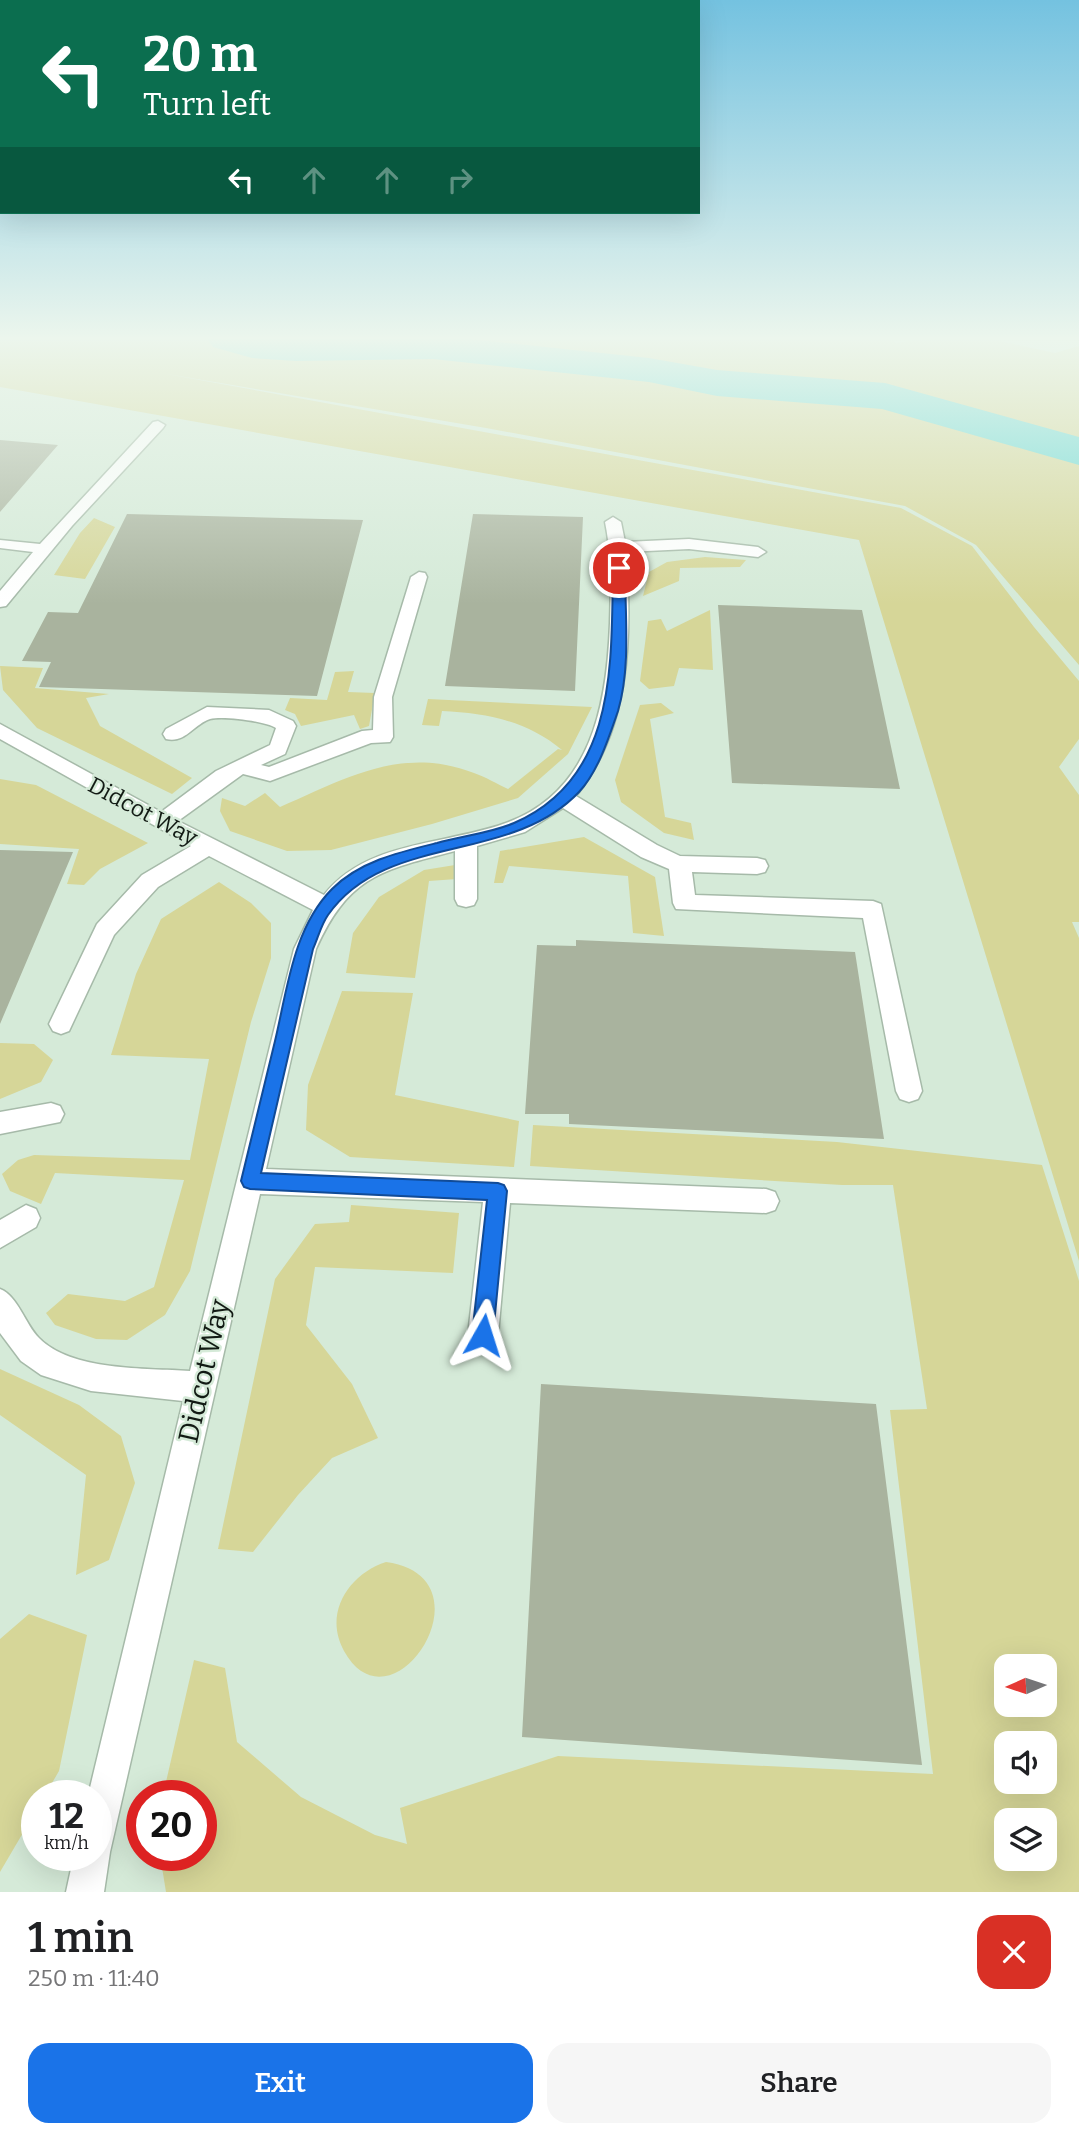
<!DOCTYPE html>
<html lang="en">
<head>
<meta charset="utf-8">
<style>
	:root { --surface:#fff; --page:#f6f6f6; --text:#202124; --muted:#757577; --accent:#1a73e8 }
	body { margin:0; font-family:Bitter,serif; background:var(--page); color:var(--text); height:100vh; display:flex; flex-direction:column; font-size:26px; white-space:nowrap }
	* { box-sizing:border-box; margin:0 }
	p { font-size:23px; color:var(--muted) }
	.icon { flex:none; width:38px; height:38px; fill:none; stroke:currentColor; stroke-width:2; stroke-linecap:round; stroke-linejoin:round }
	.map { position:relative; height:1892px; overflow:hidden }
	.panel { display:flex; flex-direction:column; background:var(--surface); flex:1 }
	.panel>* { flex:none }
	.banner { position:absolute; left:0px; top:0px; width:700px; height:214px; box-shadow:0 7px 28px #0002; background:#0b6e4f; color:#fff; overflow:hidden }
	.needle { width:46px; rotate:267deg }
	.fabs { position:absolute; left:994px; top:1654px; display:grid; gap:14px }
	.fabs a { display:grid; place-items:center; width:63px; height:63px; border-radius:14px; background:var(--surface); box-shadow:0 7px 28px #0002; font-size:35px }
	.speed { position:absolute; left:21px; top:1780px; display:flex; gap:14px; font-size:35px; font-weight:700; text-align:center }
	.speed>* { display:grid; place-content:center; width:91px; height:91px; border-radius:50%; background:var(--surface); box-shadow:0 7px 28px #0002; line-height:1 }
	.speed small { font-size:18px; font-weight:400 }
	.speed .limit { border:10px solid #d22; background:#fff; color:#111 }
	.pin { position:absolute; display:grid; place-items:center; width:60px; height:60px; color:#fff; margin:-30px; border:4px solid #fff; border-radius:50%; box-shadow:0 2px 7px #0007 }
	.me { position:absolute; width:77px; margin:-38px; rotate:6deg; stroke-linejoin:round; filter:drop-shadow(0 0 5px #0008) }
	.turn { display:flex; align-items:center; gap:24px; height:147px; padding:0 28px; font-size:32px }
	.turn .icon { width:91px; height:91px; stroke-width:2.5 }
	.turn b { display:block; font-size:49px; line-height:60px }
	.lanes { display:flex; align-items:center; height:66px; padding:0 28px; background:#0003; justify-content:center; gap:35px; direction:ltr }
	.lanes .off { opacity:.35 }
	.round { display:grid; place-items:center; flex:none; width:74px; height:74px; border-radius:21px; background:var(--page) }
	.headline { display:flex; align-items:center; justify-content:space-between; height:119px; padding:0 28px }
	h1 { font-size:42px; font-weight:600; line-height:52px }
	.action { display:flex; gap:14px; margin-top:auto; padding:14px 28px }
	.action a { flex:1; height:80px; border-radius:21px; background:var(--accent); color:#fff; font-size:28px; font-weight:600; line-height:80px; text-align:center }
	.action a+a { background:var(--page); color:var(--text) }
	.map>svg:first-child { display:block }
	.green { fill:#d6d698; fill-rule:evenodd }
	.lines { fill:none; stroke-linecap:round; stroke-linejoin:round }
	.river { fill:#67d8d3; fill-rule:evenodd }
	.building { fill:#a9b39e }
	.lane-casing { stroke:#a6baa9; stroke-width:3 }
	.lane { fill:#fff; fill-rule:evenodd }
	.route { fill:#1a73e8; stroke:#114b97; stroke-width:2 }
	.labels { text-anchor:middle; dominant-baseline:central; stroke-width:5; stroke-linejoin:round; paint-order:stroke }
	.street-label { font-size:23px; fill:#121a14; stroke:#d5ead8 }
	.near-street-label { font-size:28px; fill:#121a14; stroke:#d5ead8 }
</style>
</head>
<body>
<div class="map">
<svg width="1079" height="1892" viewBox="0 0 1079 1892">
	<rect width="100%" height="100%" fill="#d5ead8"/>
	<path class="green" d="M 0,339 L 891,339 L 896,343 L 923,339 L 991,339 L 1055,353 L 1079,346 L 1079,665 L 976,545 L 905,506 L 486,428 L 161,373 L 901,508 L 972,546 L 1034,627 L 1079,681 L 1079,739 L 1059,767 L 1079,795 L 1079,922 L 1072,922 L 1079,938 L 1079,1261 L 859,540 L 0,387 Z
		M 94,518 L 115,527 L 85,579 L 54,575 L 80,533 Z
		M 705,557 L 746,560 L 740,567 L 680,568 L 679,581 L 643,596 L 649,572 L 667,562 Z
		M 710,610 L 713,670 L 679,668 L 674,686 L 649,689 L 640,681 L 648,621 L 661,619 L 667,631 Z
		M 0,666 L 43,668 L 35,688 L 109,694 L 86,698 L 100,726 L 192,778 L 172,794 L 37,728 L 3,690 Z
		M 354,671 L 348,692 L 375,693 L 369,726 L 360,729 L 354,715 L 301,726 L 295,714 L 285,710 L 290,698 L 327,700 L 335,672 Z
		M 428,699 L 592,707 L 568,754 L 518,798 L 432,824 L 331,850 L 287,851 L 230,831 L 220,811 L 222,798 L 245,806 L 265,793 L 280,807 C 345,779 401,745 474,773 C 486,777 497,784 508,789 L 558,749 L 562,750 C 527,721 487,713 442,711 L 439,726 L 422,725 Z
		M 661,703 L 674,713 L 650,719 L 665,817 L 691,823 L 694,840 L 664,833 L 621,802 L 615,780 L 640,705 Z
		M 0,779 L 36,785 L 148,843 L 100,869 L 84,885 L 67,884 L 79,849 L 0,844 Z
		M 584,837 L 655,877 L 664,936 L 633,933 L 628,876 L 509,866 L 503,883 L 494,883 L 500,851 Z
		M 455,865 L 457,879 L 429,881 L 415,978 L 346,973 L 353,933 L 379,897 L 424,870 Z
		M 219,882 L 251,903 L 271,923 L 271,958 L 251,1022 L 190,1271 L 165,1315 L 127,1340 L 96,1339 L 55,1325 L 46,1313 L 68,1294 L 125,1301 L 154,1287 L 184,1180 L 55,1173 L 41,1204 L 10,1191 L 2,1174 L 18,1160 L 34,1155 L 190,1160 L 209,1059 L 111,1055 L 136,974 L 161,919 Z
		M 342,991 L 413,993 L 395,1095 L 519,1121 L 514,1167 L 350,1157 L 306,1130 L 308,1085 Z
		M 0,1043 L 34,1044 L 53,1060 L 41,1082 L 0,1099 Z
		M 533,1125 L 837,1142 L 1042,1165 L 1079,1281 L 1079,1892 L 166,1892 L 160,1855 L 201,1855 L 201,1796 L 163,1795 L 194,1660 L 225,1668 L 237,1742 L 301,1797 L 375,1835 L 407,1844 L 400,1808 L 558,1756 L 933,1774 L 890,1410 L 927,1409 L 893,1185 L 842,1185 L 530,1166 ZM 1006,1666 L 1045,1666 L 1045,1704 L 1006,1704 ZM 1045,1743 L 1045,1782 L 1006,1782 L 1006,1743 ZM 1006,1820 L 1045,1820 L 1045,1858 L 1006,1858 Z
		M 351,1205 L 459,1213 L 453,1273 L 315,1267 L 306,1325 L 352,1384 L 378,1438 L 332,1458 L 298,1495 L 253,1552 L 218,1549 L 275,1279 L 315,1224 L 349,1222 Z
		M 0,1369 L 79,1405 L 121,1436 L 135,1483 L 109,1560 L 76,1575 L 86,1475 L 0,1415 Z
		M 386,1562 C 496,1577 392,1738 344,1651 C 323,1613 349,1574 386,1562 Z
		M 29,1614 L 87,1635 L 59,1771 L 45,1795 L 37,1796 L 37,1809 L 0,1872 L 0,1639 Z"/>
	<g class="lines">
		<path class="river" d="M 207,339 L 469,339 L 649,358 L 717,370 L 885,383 L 1079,437 L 1079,465 L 882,409 L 717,396 L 649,382 L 433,359 L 296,361 L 252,358 L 213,347 Z"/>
	</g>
	<path class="building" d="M 0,440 L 58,445 L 0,512 Z
		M 127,514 L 363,520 L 317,696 L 39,687 L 51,662 L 22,661 L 48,612 L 78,613 Z
		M 473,514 L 583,517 L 575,691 L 445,686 Z
		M 718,605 L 862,610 L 900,789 L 732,783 Z
		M 0,850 L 73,852 L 0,1024 Z
		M 576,940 L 855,952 L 884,1139 L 569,1124 L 569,1114 L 525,1114 L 537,945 L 576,946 Z
		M 541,1384 L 876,1404 L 922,1765 L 522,1737 Z"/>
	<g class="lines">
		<g class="lane-casing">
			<path id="lane" d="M 158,421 L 165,425 L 163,428 L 72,526 L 6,606 L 0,607 L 0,591 L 33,552 L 0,548 L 0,540 L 40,544 L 153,422 Z
				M 613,517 L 621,522 L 625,542 L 689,539 L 758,547 L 766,552 L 758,557 L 689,549 L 626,552 C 632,637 631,728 576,796 L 657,845 L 680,856 L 757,858 L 765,860 L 768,866 L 765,872 L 757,874 L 692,872 L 695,895 L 873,901 L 881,904 L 922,1091 L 918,1099 L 909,1102 L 900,1099 L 896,1091 L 863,918 L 676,909 L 673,903 L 669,869 L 641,857 L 563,808 L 525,832 L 477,846 L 477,899 L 474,905 L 466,907 L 458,905 L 455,899 L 455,851 C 383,870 349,875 316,949 L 266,1169 L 766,1189 L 775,1192 L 779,1201 L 775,1210 L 766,1213 L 510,1203 L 498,1335 L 493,1345 L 483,1350 L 473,1345 L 468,1335 L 483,1202 L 260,1194 L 110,1852 L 104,1892 L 66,1892 L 74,1855 L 96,1855 L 96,1796 L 88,1796 L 183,1401 L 91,1391 L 41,1375 L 21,1361 L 0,1333 L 0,1289 C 18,1296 25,1324 39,1338 C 71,1371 146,1368 190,1371 L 294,949 L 313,910 L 209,856 L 158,887 L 114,935 L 69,1031 L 61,1034 L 53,1031 L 49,1024 L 97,924 L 142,875 L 191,846 L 0,739 L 0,724 L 161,812 L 216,771 L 270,745 L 276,728 C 264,721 224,716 210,719 C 194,724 185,744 166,739 L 163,734 L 166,729 L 207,707 L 269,710 L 293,721 L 296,726 L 285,754 L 261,765 L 269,767 L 362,731 L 373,730 L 374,697 L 411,577 L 419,572 L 425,573 L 427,577 L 392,697 L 393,737 L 390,742 L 371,743 L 270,781 L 243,774 L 178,821 L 324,895 C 366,841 444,845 503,824 C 592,794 607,704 610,623 C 611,589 612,556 605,522 Z
				M 51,1103 L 60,1106 L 64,1114 L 60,1122 L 0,1134 L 0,1112 Z
				M 26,1205 L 36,1209 L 40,1218 L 36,1227 L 0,1248 L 0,1220 Z"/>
		</g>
		<use href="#lane" class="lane"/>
	</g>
	<linearGradient id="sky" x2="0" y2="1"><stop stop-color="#74c2e0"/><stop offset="0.56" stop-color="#ecf6ed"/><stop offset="1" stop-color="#ecf6ed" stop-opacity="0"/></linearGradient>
	<rect width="1079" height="604" fill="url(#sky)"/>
	<path class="route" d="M 619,565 L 625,568 C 625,614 631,667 618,711 C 609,737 598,772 579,792 C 510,865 386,832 328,915 C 321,925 318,938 313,949 L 261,1173 L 498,1183 L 504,1185 L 507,1191 L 493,1335 L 490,1342 L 483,1345 L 475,1342 L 472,1335 L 487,1200 L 250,1189 L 244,1187 L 241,1181 C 252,1134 264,1088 275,1041 C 287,991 293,928 332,889 C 360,861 400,852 437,843 C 462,836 491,833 514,823 C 618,778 611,663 613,568 Z"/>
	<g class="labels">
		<g class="street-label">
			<text transform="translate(143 811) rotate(28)">Didcot Way</text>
		</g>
		<g class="near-street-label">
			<text transform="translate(204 1371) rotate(-77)">Didcot Way</text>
		</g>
	</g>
</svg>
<div class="fabs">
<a><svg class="needle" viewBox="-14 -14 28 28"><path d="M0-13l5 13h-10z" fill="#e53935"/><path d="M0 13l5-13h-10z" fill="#757577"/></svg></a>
<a><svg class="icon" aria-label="sound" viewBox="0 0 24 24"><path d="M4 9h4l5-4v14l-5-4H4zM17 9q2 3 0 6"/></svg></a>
<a><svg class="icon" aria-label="layers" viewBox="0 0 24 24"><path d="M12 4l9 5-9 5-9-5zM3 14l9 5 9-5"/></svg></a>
</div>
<div class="speed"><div>12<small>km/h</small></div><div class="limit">20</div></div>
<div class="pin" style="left:619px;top:568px;background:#d93025"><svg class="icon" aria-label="arrive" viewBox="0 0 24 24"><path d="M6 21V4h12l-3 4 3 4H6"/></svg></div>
<svg class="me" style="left:483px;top:1335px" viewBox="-20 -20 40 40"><path d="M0-17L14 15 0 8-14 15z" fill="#1a73e8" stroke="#fff" stroke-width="4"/></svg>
<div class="banner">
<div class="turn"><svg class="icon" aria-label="left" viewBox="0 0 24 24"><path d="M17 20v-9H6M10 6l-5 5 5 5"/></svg><div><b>20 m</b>Turn left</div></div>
<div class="lanes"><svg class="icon" aria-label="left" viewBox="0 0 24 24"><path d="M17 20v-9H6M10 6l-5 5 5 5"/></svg><svg class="icon off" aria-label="ahead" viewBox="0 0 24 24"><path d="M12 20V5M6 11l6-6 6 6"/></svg><svg class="icon off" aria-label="ahead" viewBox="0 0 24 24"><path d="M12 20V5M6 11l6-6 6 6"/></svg><svg class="icon off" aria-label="right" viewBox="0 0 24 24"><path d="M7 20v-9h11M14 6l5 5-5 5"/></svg></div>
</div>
</div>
<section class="panel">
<div class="headline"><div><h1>1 min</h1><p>250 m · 11:40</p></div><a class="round" style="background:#d93025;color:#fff"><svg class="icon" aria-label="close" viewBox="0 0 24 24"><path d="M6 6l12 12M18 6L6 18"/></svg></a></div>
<div class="action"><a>Exit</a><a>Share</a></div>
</section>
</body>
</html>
